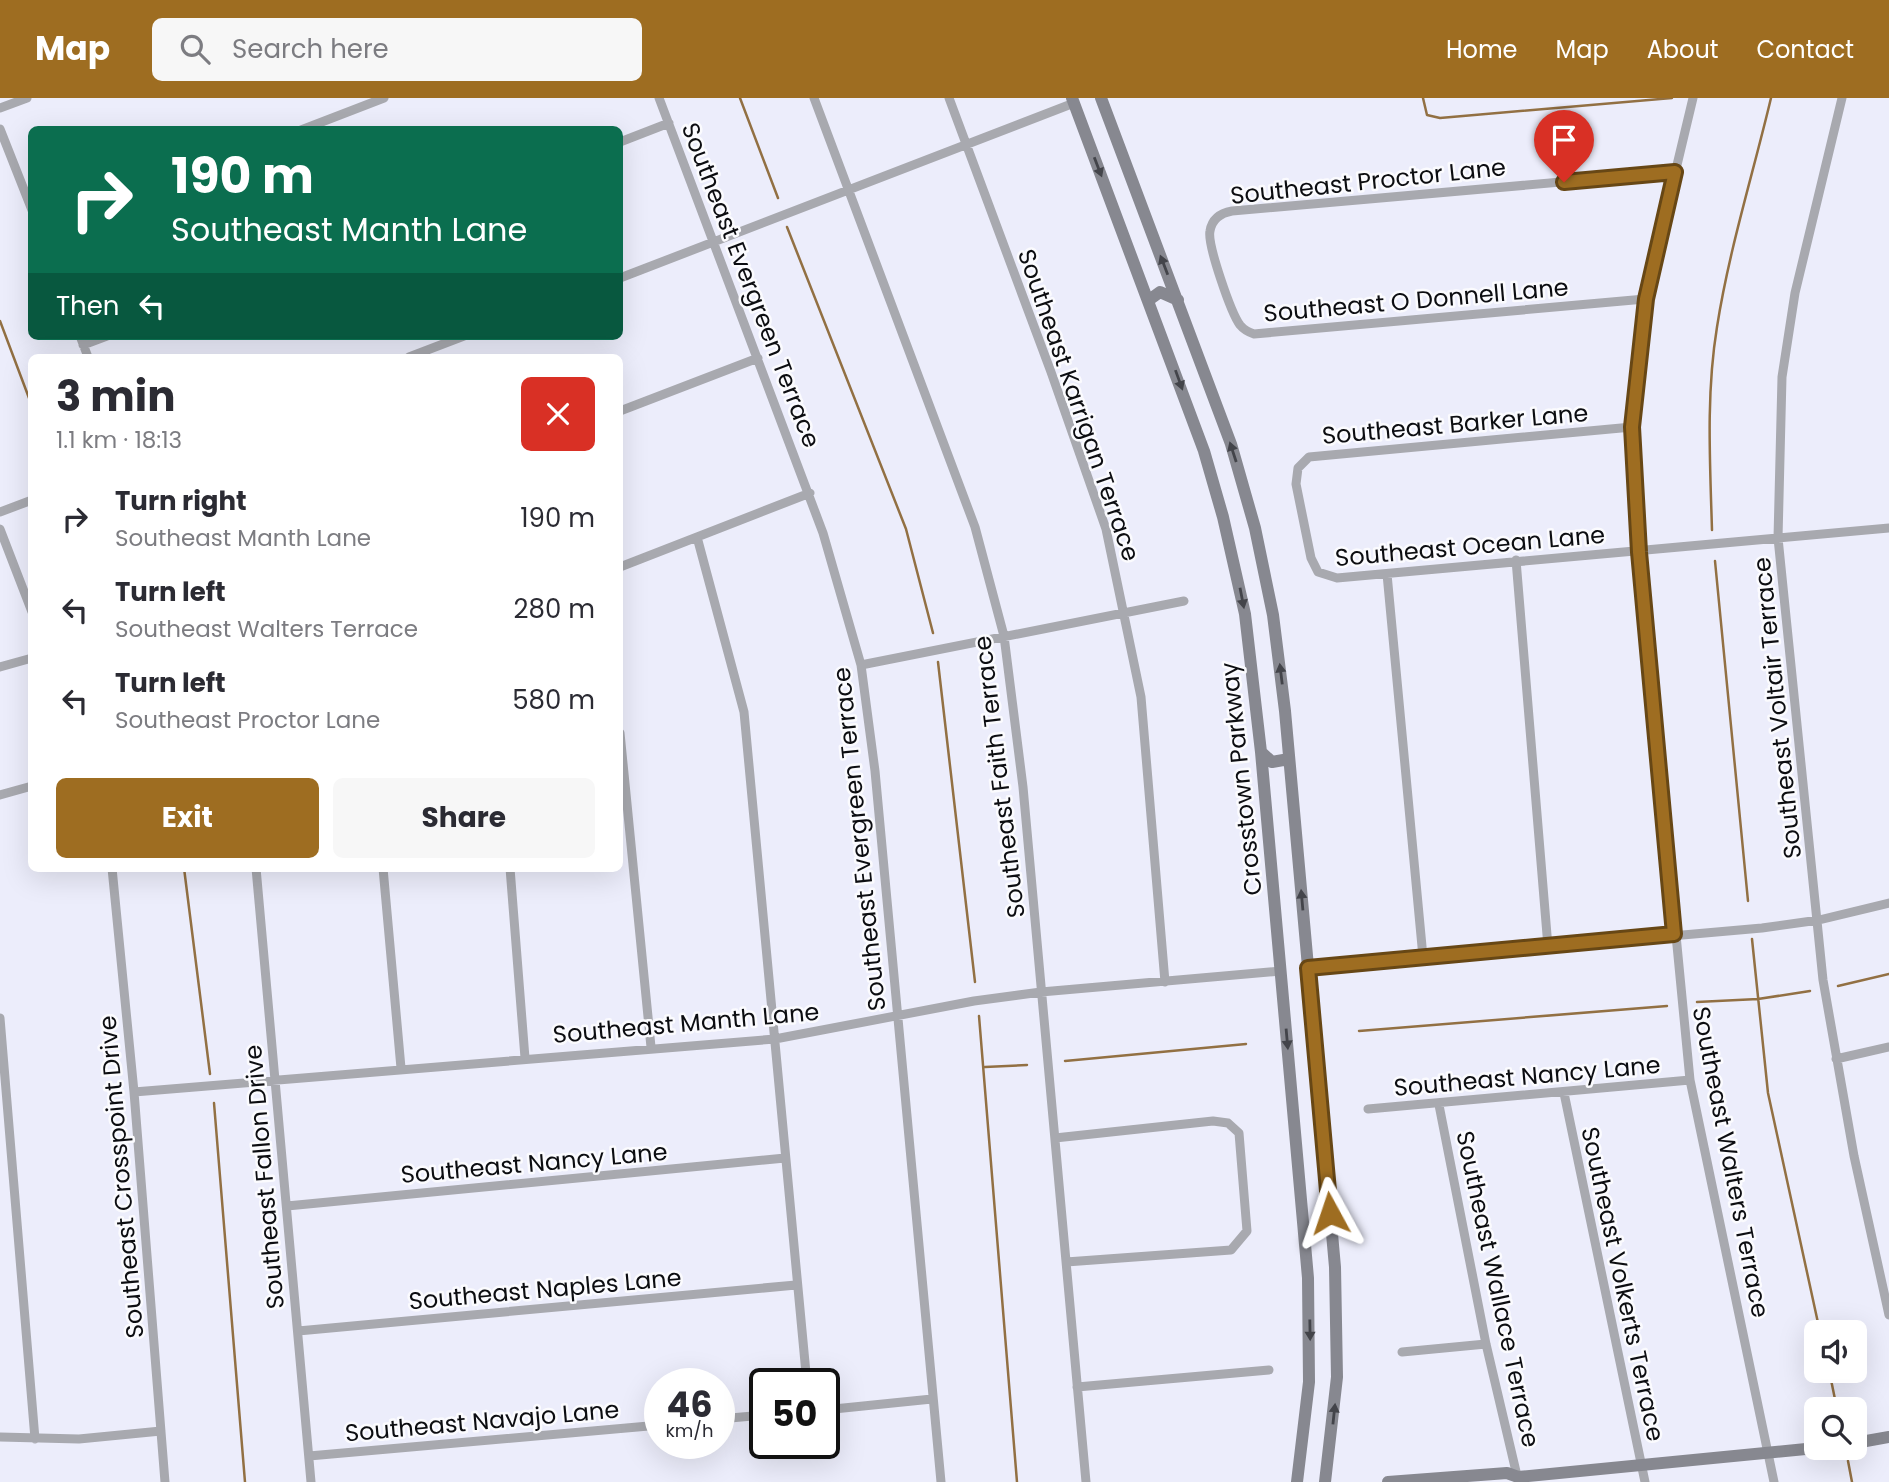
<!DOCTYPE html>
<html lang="en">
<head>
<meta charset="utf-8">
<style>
	:root { --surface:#fff; --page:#f7f7f7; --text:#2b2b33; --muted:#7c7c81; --accent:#9e6d21 }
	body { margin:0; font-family:Poppins,sans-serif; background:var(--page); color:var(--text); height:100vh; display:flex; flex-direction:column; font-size:26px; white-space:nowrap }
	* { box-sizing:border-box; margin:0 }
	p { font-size:23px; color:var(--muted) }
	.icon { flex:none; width:38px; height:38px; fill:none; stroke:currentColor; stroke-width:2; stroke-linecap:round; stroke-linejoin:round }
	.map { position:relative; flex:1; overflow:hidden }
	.sheet { position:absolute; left:28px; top:256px; width:595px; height:518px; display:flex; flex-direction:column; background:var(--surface); border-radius:10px; box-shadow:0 7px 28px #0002 }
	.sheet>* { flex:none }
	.hud { position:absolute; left:28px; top:28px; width:595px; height:214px; border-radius:10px; box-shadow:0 7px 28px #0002; background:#0b6e4f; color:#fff; overflow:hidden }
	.tools { position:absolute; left:1804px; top:1222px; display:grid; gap:14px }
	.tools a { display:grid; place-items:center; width:63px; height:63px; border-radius:10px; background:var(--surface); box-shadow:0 7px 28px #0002; font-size:35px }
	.speed { position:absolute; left:644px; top:1270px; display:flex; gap:14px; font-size:35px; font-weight:700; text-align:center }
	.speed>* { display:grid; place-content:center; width:91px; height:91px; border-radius:50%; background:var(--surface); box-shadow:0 7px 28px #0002; line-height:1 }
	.speed small { font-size:18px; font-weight:400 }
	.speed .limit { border:4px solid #111; border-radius:10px; background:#fff; color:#111 }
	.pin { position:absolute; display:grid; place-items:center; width:60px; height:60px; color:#fff; margin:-72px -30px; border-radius:50% 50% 50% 0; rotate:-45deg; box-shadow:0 0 7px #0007 }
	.pin .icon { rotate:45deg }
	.me { position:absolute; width:77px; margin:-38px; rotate:355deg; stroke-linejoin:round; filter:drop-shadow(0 0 5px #0008) }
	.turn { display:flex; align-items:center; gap:24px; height:147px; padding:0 28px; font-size:32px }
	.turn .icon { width:91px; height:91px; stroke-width:2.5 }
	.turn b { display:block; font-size:49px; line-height:60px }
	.then { display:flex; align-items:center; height:66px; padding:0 28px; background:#0003; gap:14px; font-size:26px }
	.round { display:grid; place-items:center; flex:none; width:74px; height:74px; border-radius:10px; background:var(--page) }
	.headline { display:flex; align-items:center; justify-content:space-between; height:119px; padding:0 28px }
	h1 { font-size:42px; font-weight:700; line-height:52px }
	.button { display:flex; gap:14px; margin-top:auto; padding:14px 28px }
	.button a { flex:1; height:80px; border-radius:10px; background:var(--accent); color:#fff; font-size:28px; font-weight:700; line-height:80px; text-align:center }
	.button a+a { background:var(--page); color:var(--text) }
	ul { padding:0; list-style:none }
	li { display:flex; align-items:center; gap:21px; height:91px; padding:0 28px }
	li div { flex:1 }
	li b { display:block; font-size:26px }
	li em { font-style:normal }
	header { display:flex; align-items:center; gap:42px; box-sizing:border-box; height:98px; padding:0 35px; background:var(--accent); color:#fff }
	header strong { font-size:33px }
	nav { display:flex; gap:38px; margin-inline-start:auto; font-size:24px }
	.search { width:490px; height:63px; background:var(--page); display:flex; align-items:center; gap:18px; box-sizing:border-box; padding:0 24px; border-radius:10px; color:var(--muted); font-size:26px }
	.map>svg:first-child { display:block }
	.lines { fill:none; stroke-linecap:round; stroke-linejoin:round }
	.stream { stroke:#927043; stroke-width:2.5 }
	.street { stroke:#a8a9af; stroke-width:9 }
	.secondary { stroke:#878890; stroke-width:12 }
	.oneway { fill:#43444a }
	.route-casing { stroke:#674715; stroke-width:18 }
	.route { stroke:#9e6d21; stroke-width:12 }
	.labels { text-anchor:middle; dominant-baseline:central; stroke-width:5; stroke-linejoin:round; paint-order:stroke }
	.street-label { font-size:24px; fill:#0c0d11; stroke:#fbfbfe }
</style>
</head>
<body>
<header>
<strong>Map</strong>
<div class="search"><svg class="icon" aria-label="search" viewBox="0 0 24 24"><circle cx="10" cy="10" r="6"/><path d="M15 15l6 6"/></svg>Search here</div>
<nav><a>Home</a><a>Map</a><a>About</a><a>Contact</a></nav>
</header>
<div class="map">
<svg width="1889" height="1384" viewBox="0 0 1889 1384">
	<rect width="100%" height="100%" fill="#ecedfb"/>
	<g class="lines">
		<path class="stream" d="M 740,0 L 778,100
			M 1423,0 L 1427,17 L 1440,20 L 1672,0
			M 787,129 L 906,431 L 933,535
			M 0,223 L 32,308
			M 1712,432 C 1710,364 1706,296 1717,229 C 1729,152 1753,76 1771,0
			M 1715,463 L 1748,803
			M 938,564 L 975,884
			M 184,770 L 210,976
			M 1752,841 L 1768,995 L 1820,1234
			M 1838,888 L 1889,876
			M 1697,904 L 1758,901 L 1810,893
			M 979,918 L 1017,1384
			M 1359,933 L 1667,908
			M 1065,963 L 1246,946
			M 985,969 L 1027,967
			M 214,1005 L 245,1384
			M 1829,1272 L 1837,1311
			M 1848,1363 L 1852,1384"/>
		<path class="street" d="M 659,0 L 823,435 L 861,567 L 875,673 L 941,1384
			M 814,0 L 975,429 L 1004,538 L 1023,689 L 1086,1384
			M 949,0 L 1051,274 L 1106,431 L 1141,599 L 1165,884
			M 1693,0 L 1645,201 L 1632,329 L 1639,454 L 1690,982 L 1774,1384
			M 1842,0 L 1795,195 L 1782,279 L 1778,440 L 1823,882 L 1854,1058 L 1889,1217
			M 0,10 L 27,0
			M 0,31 L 32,112
			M 301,32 L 384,0
			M 620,44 L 669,25
			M 620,180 L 1074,5
			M 1645,201 L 1254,236 C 1248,234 1244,232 1240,227 C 1231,215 1207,146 1210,133 C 1212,121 1221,115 1232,113 L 1675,74
			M 80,238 L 88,259
			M 83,247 L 107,238
			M 409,259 L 464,238
			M 620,313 L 758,260
			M 1632,329 L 1309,359 L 1298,370 L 1296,386 L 1311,460 L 1318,474 L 1337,480 L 1889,430
			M 0,414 L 32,402
			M 0,431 L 32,514
			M 697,439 L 744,614 L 807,1286
			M 1516,462 L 1548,849
			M 620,469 L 810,395
			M 1387,476 L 1423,859
			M 861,567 L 1184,503
			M 0,569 L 32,560
			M 620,635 L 651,949
			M 0,697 L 32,688
			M 112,770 L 134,994 L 165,1384
			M 256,770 L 311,1384
			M 383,770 L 401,970
			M 510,770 L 525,960
			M 1308,870 L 1762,830 L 1819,822 L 1889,805
			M 0,920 L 35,1341
			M 1836,961 L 1889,949
			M 134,994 L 775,941 L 974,903 L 1041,894 L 1281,873
			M 1564,995 L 1645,1384
			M 1439,1007 L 1486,1246 L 1518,1382
			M 1368,1011 L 1690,982
			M 1055,1040 L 1213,1023 L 1228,1025 L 1239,1035 L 1247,1133 L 1231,1152 L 1066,1164
			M 287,1108 L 785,1060
			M 298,1233 L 796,1187
			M 1402,1254 L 1486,1246
			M 1077,1289 L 1269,1272
			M 824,1312 L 932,1301
			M 719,1321 L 765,1317
			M 0,1339 L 79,1341 L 161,1333
			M 309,1358 L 660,1327"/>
		<path class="secondary" d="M 1072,0 L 1204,353 L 1223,419 L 1245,516 L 1261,654 L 1308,1180 L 1309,1284 L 1297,1384
			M 1101,0 L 1231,346 L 1255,430 L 1273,517 L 1285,613 L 1335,1169 L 1337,1279 L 1325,1384
			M 1149,202 L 1160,194 L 1178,202
			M 1261,654 L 1272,664 L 1289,661
			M 1855,1345 L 1889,1339
			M 1388,1384 L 1507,1375 L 1518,1379 L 1826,1349"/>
	</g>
	<defs><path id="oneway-solid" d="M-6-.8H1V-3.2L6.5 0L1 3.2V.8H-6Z" transform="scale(1.75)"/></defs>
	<g class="oneway">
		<use href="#oneway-solid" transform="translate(1098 69) rotate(69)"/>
		<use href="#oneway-solid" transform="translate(1164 167) rotate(-111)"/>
		<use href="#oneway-solid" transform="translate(1179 282) rotate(70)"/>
		<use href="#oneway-solid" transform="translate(1233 354) rotate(-108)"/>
		<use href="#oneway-solid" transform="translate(1242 500) rotate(79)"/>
		<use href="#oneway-solid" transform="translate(1281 576) rotate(-97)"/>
		<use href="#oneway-solid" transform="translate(1302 802) rotate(-95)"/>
		<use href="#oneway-solid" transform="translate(1287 941) rotate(85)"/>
		<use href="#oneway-solid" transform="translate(1310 1232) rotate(89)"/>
		<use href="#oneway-solid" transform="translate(1334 1316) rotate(-84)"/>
	</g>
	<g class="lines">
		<g class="route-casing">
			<path id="route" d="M 1330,1115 L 1308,870 L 1674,836 L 1639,454 L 1632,329 L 1646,201 L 1675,74 L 1564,84"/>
		</g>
		<use href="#route" class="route"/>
	</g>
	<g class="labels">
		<g class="street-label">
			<text transform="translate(1368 83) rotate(-6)">Southeast Proctor Lane</text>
			<text transform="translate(751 187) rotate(69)">Southeast Evergreen Terrace</text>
			<text transform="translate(1416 202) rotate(-5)">Southeast O Donnell Lane</text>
			<text transform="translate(1079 307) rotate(71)">Southeast Karrigan Terrace</text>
			<text transform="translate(1455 326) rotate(-5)">Southeast Barker Lane</text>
			<text transform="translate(1470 448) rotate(-5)">Southeast Ocean Lane</text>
			<text transform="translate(1777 610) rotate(-96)">Southeast Voltair Terrace</text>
			<text transform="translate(999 679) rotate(-97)">Southeast Faith Terrace</text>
			<text transform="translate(1241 681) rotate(-96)">Crosstown Parkway</text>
			<text transform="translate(859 741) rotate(-96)">Southeast Evergreen Terrace</text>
			<text transform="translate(686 925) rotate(-5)">Southeast Manth Lane</text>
			<text transform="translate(1527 978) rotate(-5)">Southeast Nancy Lane</text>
			<text transform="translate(1731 1064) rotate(79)">Southeast Walters Terrace</text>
			<text transform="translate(534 1065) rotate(-5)">Southeast Nancy Lane</text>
			<text transform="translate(121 1079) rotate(-95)">Southeast Crosspoint Drive</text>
			<text transform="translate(264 1079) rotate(-95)">Southeast Fallon Drive</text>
			<text transform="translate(1623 1186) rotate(78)">Southeast Volkerts Terrace</text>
			<text transform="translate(545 1191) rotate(-5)">Southeast Naples Lane</text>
			<text transform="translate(1498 1191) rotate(78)">Southeast Wallace Terrace</text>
			<text transform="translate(482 1323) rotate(-5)">Southeast Navajo Lane</text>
		</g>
	</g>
</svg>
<div class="tools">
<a><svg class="icon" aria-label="sound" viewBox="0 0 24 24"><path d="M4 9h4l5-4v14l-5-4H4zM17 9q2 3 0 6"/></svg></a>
<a><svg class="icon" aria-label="search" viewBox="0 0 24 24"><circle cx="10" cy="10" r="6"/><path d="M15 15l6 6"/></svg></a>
</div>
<div class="speed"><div>46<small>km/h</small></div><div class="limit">50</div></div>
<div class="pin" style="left:1564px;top:84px;background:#d93025"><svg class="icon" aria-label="arrive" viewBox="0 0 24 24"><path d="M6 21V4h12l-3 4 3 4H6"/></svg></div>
<svg class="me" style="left:1330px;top:1115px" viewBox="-20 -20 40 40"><path d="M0-17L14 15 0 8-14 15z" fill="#9e6d21" stroke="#fff" stroke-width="4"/></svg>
<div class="hud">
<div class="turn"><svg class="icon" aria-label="right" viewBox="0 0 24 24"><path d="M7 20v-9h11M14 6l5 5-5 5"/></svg><div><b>190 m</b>Southeast Manth Lane</div></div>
<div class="then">Then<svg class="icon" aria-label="left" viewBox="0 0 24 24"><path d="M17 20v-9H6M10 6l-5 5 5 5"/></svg></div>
</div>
<section class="sheet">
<div class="headline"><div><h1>3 min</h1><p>1.1 km · 18:13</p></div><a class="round" style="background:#d93025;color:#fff"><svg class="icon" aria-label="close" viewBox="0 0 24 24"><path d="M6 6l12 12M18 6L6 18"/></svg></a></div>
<ul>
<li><svg class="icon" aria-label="right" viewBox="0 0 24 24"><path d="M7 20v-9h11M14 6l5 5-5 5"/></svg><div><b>Turn right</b><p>Southeast Manth Lane</p></div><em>190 m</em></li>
<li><svg class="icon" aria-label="left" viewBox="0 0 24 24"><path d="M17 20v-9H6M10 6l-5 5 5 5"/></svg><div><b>Turn left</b><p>Southeast Walters Terrace</p></div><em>280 m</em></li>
<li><svg class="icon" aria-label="left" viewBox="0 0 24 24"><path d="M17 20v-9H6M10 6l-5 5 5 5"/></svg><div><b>Turn left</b><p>Southeast Proctor Lane</p></div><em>580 m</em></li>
</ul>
<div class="button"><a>Exit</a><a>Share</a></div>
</section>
</div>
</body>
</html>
